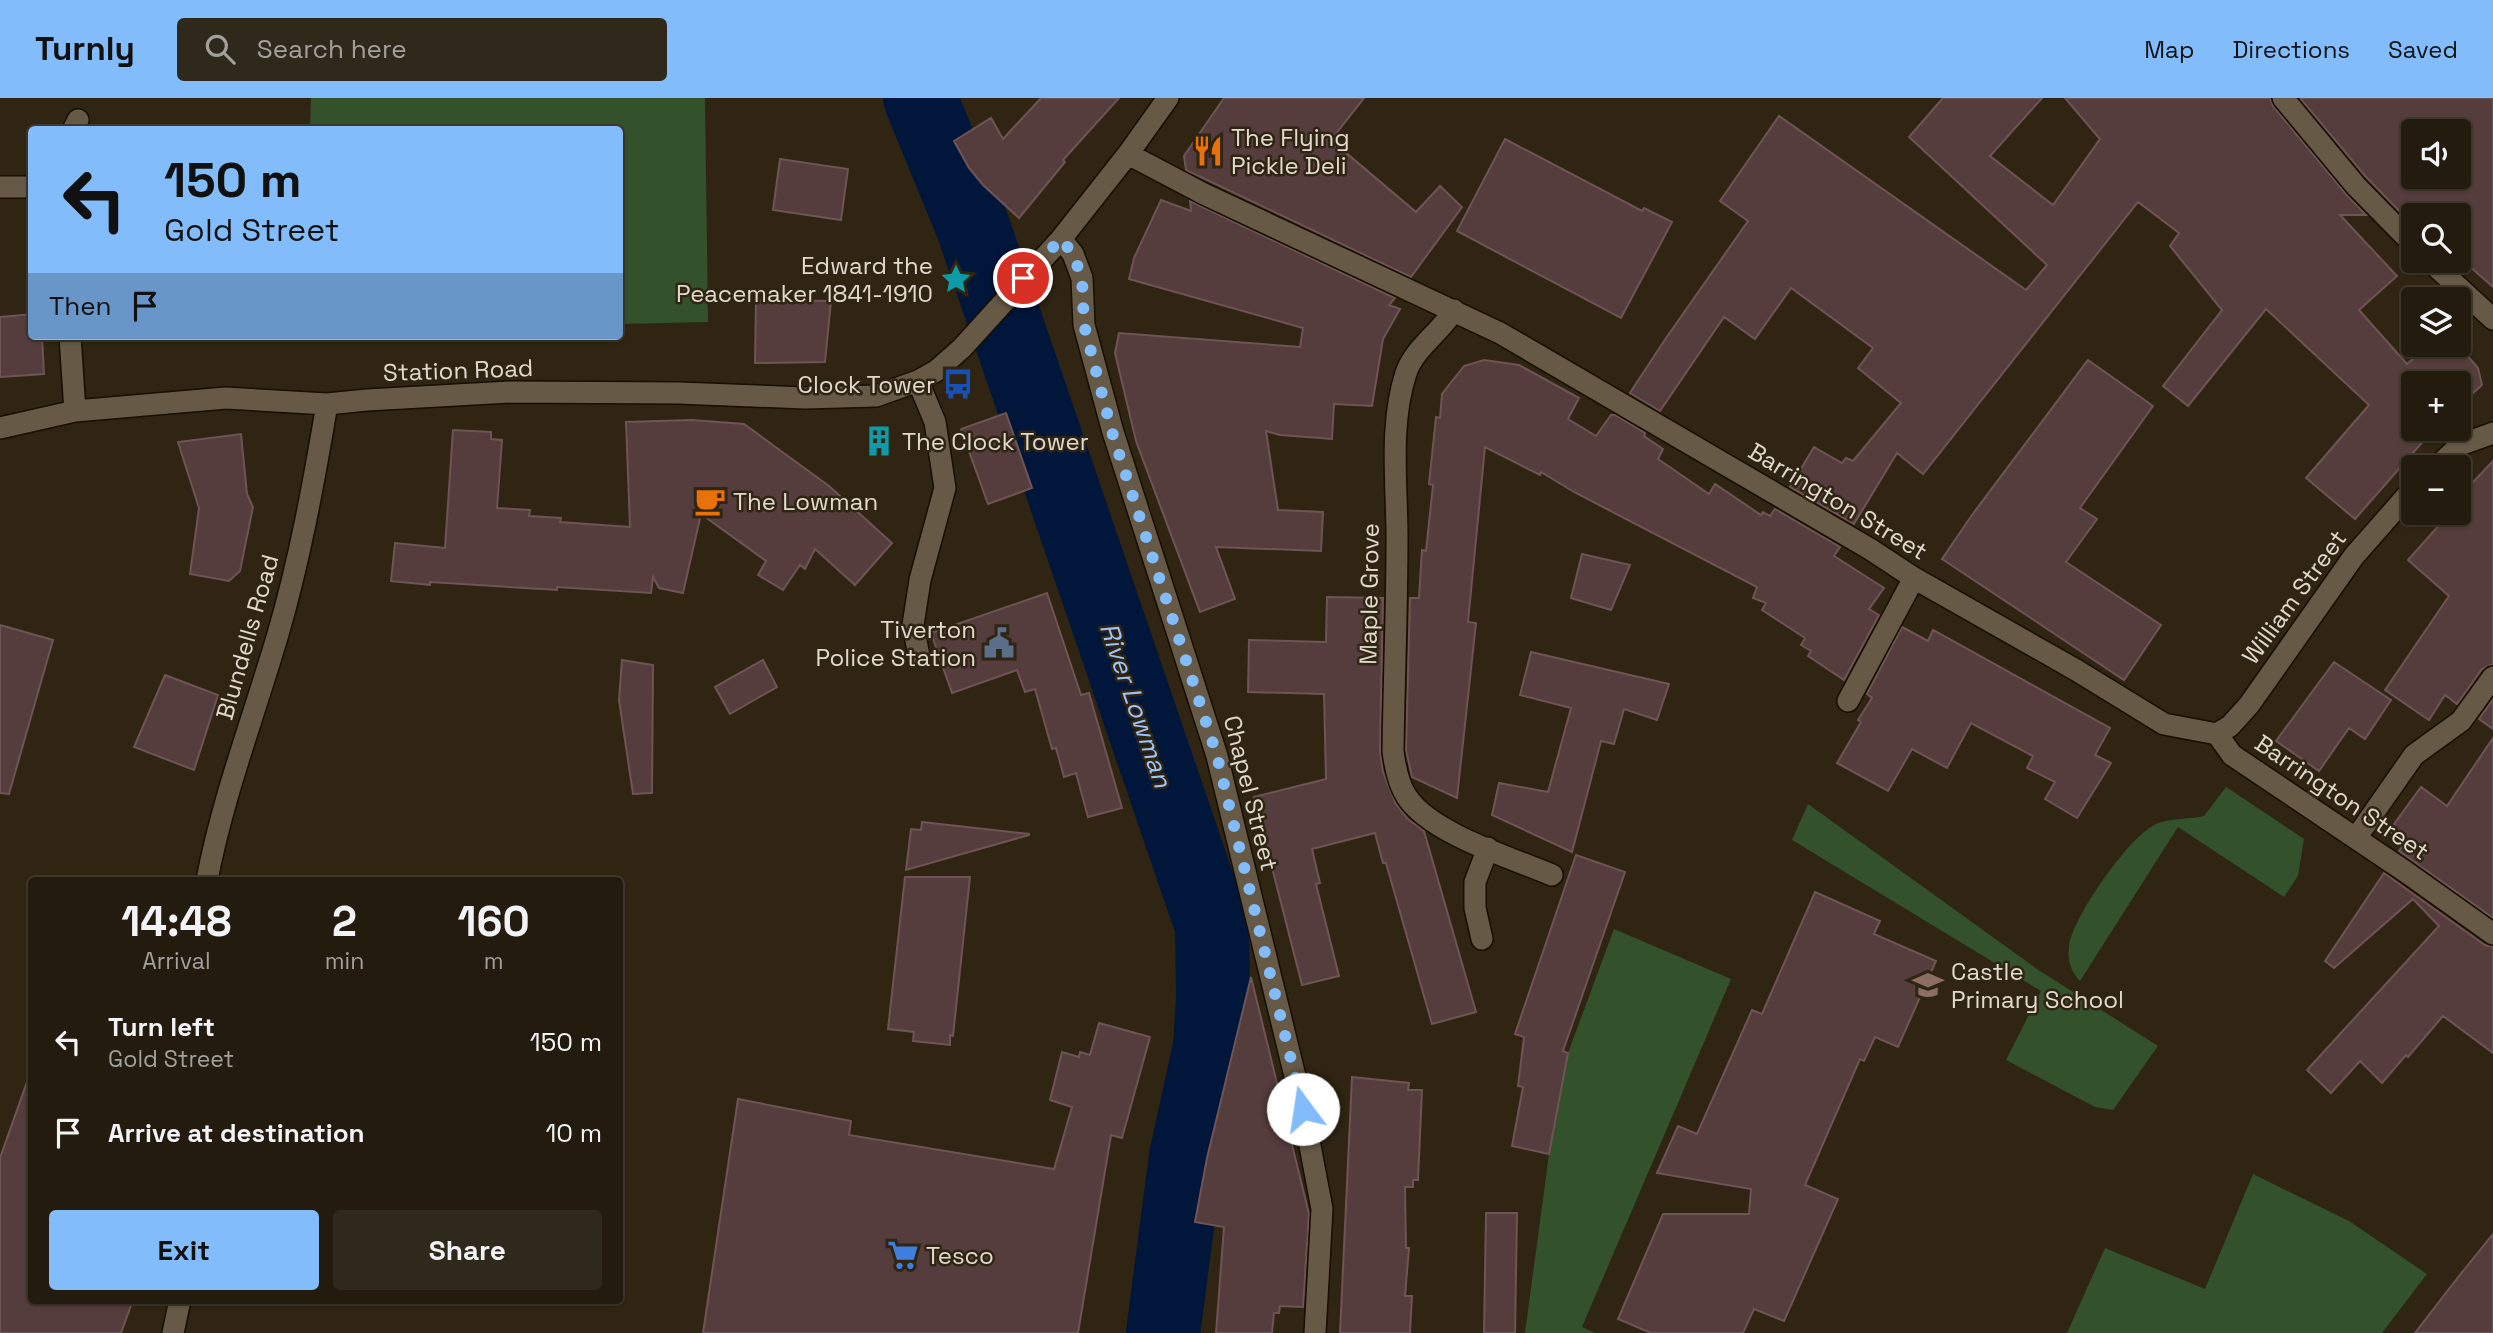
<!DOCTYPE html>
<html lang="en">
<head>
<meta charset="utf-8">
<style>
	:root { --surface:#231c0e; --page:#2f291c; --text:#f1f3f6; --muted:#a3a19e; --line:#403a2e; --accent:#82bcfa }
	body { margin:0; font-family:"Space Grotesk",sans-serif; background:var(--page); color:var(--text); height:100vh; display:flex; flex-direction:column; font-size:26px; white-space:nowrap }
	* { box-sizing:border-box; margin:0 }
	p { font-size:23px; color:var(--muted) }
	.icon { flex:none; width:38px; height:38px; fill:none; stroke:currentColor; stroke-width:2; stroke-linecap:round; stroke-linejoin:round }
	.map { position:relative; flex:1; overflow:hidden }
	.sheet { position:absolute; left:28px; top:779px; width:595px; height:427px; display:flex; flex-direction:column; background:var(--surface); border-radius:7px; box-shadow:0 2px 5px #0004,0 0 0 2px var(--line) }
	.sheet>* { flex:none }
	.hud { position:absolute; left:28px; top:28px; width:595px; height:214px; border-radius:7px; box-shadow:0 2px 5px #0004,0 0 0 2px var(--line); background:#82bcfa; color:#111; overflow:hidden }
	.tools { position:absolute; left:2401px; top:21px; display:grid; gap:14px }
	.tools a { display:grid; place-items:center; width:70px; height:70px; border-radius:7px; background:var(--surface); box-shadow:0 2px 5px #0004,0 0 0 2px var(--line); font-size:35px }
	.pin { position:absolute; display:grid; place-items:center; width:60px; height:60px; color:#fff; margin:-30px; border:4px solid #fff; border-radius:50%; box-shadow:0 2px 7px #0007 }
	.me { position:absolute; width:77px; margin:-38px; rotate:346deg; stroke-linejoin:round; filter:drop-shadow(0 0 5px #0008) }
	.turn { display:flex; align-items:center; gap:24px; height:147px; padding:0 21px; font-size:32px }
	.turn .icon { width:91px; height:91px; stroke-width:2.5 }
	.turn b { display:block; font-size:49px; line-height:60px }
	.then { display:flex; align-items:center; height:66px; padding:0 21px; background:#0003; gap:14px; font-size:26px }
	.eta { display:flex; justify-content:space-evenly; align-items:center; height:119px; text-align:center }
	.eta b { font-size:42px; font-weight:700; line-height:49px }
	.primary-button { display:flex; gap:14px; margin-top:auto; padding:14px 21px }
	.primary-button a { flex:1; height:80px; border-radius:7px; background:var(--accent); color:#111; font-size:28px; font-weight:700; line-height:80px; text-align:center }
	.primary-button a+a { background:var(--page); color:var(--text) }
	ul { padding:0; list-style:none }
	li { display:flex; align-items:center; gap:21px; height:91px; padding:0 21px }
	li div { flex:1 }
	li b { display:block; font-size:26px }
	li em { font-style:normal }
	header { display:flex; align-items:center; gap:42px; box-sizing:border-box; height:98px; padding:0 35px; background:var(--accent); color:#111 }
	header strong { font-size:33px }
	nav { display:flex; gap:38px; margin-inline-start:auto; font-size:24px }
	.search { width:490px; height:63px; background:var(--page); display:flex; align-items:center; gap:18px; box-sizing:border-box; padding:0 24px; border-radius:7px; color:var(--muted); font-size:26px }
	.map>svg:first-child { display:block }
	.green { fill:#33512a }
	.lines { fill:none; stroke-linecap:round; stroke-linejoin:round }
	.river { stroke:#00163a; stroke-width:74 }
	.building { fill:#563d3d; stroke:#6e5454; stroke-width:2; fill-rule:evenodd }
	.minor-casing { stroke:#170e00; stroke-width:24 }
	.minor { stroke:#665a46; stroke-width:21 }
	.route { stroke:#82bcfa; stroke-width:12; stroke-dasharray:0 21.6 }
	.labels { text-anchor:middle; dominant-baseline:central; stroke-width:5; stroke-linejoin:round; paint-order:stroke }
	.poi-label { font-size:24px; fill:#e0d9cd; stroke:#2f2512; text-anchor:start }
	.street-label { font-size:24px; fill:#e0d9cd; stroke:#2f2512 }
	.water-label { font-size:26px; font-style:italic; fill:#9ec4f9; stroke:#2f2512 }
</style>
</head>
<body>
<header>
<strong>Turnly</strong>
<div class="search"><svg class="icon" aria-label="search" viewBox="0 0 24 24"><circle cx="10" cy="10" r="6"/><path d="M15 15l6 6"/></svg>Search here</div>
<nav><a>Map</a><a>Directions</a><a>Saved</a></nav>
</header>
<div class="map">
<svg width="2493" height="1235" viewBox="0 0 2493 1235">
	<rect width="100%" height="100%" fill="#2f2512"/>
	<path class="green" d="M 311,0 L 705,0 L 708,224 L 620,226 L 620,32 L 310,31 Z
		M 2226,689 L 2304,741 L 2298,778 L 2284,799 L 2178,729 L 2080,883 C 2071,873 2067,863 2069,848 C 2073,819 2126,744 2151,729 C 2166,719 2187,722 2204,718 Z
		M 1808,706 L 2037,871 L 2158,948 L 2113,1012 L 2095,1009 L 2006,962 L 2041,893 L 1792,742 Z
		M 1614,831 L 1731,881 L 1582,1229 L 1595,1235 L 1525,1235 L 1549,1056 L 1568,955 Z
		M 2253,1076 L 2349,1123 L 2427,1176 L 2382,1235 L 2067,1235 L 2105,1150 L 2205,1191 Z"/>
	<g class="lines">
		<path class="river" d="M 920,0 L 973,129 L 1212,828 L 1213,900 L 1210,949 L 1186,1059 L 1163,1235"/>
	</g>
	<path class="building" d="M 1041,0 L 1119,0 L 1063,62 L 1065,64 L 1019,120 L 983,87 L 969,70 L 954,43 L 991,20 L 1003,41 Z
		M 1224,0 L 1364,0 L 1331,42 L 1416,114 L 1440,88 L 1462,109 L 1411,179 L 1186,72 L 1184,58 Z
		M 1943,0 L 2042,0 L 1990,58 L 2053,107 L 2100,41 L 2065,0 L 2270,0 L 2273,8 L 2346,96 L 2366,117 L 2340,117 L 2397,178 L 2359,212 L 2407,266 L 2429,247 L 2458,247 L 2478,270 L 2482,287 L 2459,308 L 2459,285 L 2413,285 L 2413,331 L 2434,331 L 2355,421 L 2306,380 L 2369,307 L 2266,211 L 2188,308 L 2163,288 L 2222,212 L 2170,148 L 2179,135 L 2138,104 L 1923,376 L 1897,355 L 1854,426 L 1790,389 L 1814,349 L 1842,365 L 1846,360 L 1853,363 L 1901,305 L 1858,270 L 1873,250 L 1791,190 L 1755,241 L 1724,219 L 1660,313 L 1630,295 L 1664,243 L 1748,123 L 1720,103 L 1779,18 L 2026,192 L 2047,167 L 1909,39 Z
		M 2300,0 L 2493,0 L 2493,189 L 2459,159 L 2459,117 L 2403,117 L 2366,79 ZM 2413,33 L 2459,33 L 2459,79 L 2413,79 Z
		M 1505,41 L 1642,113 L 1644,110 L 1672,124 L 1621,220 L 1457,133 Z
		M 780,61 L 848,71 L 841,122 L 773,112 Z
		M 1161,102 L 1191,113 L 1190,103 L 1395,200 L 1389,207 L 1400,211 L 1383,241 L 1372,308 L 1334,306 L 1332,341 L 1280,337 L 1266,333 L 1278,412 L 1323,414 L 1321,453 L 1216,449 L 1235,501 L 1200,514 L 1136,343 L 1115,255 L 1119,235 L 1300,249 L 1303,230 L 1129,181 L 1134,160 Z
		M 756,202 L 831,203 L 825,264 L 755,265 Z
		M 32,216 L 32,238 L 42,238 L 44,276 L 0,279 L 0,219 Z
		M 1484,262 L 1519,267 L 1579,300 L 1568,321 L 1596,338 L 1611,317 L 1615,317 L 1645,335 L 1644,338 L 1663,351 L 1658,361 L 1709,396 L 1715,386 L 1761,417 L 1763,414 L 1770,418 L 1775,411 L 1840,449 L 1834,458 L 1884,490 L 1869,511 L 1879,517 L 1844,582 L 1808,558 L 1811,553 L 1801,547 L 1805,540 L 1762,512 L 1766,505 L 1753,500 L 1757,489 L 1574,394 L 1541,374 L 1540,377 L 1485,349 L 1468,524 L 1476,525 L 1457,700 L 1412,679 L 1406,652 L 1410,500 L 1419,500 L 1422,452 L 1426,453 L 1433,387 L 1429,386 L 1436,319 L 1440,320 L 1442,296 L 1464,268 Z
		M 2088,262 L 2153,308 L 2080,410 L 2097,421 L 2066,464 L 2161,527 L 2124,582 L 1942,461 L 1972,417 Z
		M 1006,315 L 1032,390 L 988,406 L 961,331 Z
		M 692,322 L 744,326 L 829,388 L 892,445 L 855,487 L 815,451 L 805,471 L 800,467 L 783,492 L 758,477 L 766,463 L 701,416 L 683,495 L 659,490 L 653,479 L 651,495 L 557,489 L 557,492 L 430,484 L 430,487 L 391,483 L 395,445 L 445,450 L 453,332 L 491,334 L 491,341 L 502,342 L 497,410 L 530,412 L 529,418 L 561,420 L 560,424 L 630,429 L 626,324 Z
		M 241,336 L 247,396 L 253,409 L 240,473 L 229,483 L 190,476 L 199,410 L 178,344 Z
		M 2493,363 L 2493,566 L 2482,571 L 2457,606 L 2445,597 L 2429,622 L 2385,592 L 2449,498 L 2408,462 L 2450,415 L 2459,415 L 2459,399 Z
		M 1582,456 L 1630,467 L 1611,512 L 1571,500 Z
		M 1047,495 L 1081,597 L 1089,595 L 1122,710 L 1088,719 L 1076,675 L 1064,679 L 1056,650 L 1052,651 L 1035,591 L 1025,594 L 1017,572 L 952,595 L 931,535 Z
		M 1327,499 L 1383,500 L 1380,653 L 1383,674 L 1396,706 L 1408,721 L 1424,733 L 1476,914 L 1432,926 L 1386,765 L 1383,765 L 1375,735 L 1312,751 L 1320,785 L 1316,786 L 1339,878 L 1302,887 L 1254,699 L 1326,681 L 1324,596 L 1248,594 L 1249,542 L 1326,544 Z
		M 0,527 L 53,542 L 9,696 L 0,695 Z
		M 1902,529 L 1928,543 L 1933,532 L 2110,630 L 2095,657 L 2111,665 L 2077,720 L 2045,701 L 2055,684 L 2027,670 L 2033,658 L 1971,625 L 1947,670 L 1912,651 L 1888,693 L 1837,665 L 1861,624 L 1858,622 L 1872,600 L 1867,596 Z
		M 1531,554 L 1669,586 L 1657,622 L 1624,611 L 1614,646 L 1601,643 L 1572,754 L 1492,717 L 1499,685 L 1548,694 L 1571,610 L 1520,597 Z
		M 622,562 L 653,567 L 652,695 L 633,696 L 619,602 Z
		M 763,562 L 777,589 L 730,616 L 715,589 Z
		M 2334,564 L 2391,602 L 2365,641 L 2349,630 L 2319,673 L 2276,643 Z
		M 165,577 L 218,597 L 194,672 L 134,649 Z
		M 2493,601 L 2493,631 L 2479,621 Z
		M 2493,640 L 2493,820 L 2399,753 L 2405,744 L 2389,733 L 2421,689 L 2447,708 Z
		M 922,724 L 1029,736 L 1029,737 L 906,772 L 911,731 L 921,732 Z
		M 1576,757 L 1625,774 L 1563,953 L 1568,955 L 1549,1056 L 1512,1048 L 1523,989 L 1518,988 L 1524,939 L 1515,936 Z
		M 2384,775 L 2485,847 L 2493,849 L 2493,955 L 2443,918 L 2408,959 L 2406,957 L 2382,985 L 2360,963 L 2331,995 L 2307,972 L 2439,828 L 2413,801 L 2334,870 L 2325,863 Z
		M 905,779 L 970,779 L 953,938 L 950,937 L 950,947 L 913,943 L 914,934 L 888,931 Z
		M 1815,794 L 1880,823 L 1874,836 L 1936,863 L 1898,949 L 1875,939 L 1864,963 L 1860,961 L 1805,1087 L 1838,1101 L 1784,1223 L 1754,1211 L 1743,1235 L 1651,1235 L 1618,1221 L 1663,1116 L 1749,1116 L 1751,1091 L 1657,1075 L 1678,1028 L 1697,1036 L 1752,912 L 1762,916 Z
		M 1251,879 L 1309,1116 L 1303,1209 L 1280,1208 L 1279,1215 L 1274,1215 L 1272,1235 L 1216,1235 L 1224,1129 L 1195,1124 L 1207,1060 Z
		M 1099,925 L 1150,939 L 1122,1040 L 1111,1037 L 1078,1235 L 703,1235 L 738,1001 L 851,1023 L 849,1037 L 1054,1071 L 1072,1009 L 1050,1002 L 1062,954 L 1079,959 L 1080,954 L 1090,957 Z
		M 1352,979 L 1409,985 L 1408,992 L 1422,992 L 1418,1082 L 1413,1082 L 1413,1089 L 1405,1089 L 1406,1150 L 1409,1150 L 1405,1198 L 1412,1198 L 1410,1235 L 1340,1235 Z
		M 27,984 L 32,985 L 32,1202 L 133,1202 L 121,1235 L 0,1235 L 0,1060 Z
		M 1486,1115 L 1517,1115 L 1515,1235 L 1484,1235 Z
		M 2493,1136 L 2493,1235 L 2415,1235 L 2455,1183 Z"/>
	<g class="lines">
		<g class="minor-casing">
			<path id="minor" d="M 2283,0 L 2356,88 L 2413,146
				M 73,32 L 78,22
				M 1128,56 L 1204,96 L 1500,235 L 1870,451 L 1914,480 L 2076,572 L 2164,626 L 2217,636 L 2232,657 L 2406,774 L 2493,836
				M 0,89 L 32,89
				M 1061,141 L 1073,156 L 1082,180 L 1084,227 L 1113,334 L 1217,658 L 1303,1011 L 1322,1111 L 1315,1235
				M 2430,163 L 2493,221
				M 1454,212 C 1441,234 1415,249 1406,275 C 1389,327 1397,386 1397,440 C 1397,511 1394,582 1393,653 C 1395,669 1398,686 1407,699 C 1430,735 1512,760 1552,777
				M 70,238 L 75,313
				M 918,283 L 935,324 L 945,390 L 920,482 L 913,527 L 919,558
				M 0,330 L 75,313 L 226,300 L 327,306 L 367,302 L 510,294 L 679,295 L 805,300 L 876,298 L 918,283 L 936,273 L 962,250 L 1061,141 L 1128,56 L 1168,0
				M 2437,369 L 2460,347 L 2493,335
				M 1848,603 L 1914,480
				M 2217,636 L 2230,628 L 2249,607 L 2354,458 L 2413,391
				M 2356,740 L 2414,657 L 2461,623 L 2493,579
				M 207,782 C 223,698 254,618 278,536 C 300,461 314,383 327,306
				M 1482,841 L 1475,810 L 1475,784 L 1488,750
				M 173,1235 L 180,1202"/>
		</g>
		<use href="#minor" class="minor"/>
	</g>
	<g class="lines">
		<path class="route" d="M 1023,180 L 1061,141 L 1073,156 L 1082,180 L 1084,227 L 1112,334 L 1217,658 L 1303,1011"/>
	</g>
	<defs>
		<g id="restaurant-bare" transform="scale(2.415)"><path d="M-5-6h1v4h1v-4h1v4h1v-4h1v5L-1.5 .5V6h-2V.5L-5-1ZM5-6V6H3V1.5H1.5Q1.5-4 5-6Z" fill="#e8710a" stroke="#2f2512" stroke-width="2.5" paint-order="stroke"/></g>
		<g id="sight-bare" transform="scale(2.415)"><path d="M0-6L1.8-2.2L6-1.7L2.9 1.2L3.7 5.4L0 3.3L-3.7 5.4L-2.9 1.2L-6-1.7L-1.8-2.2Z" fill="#0f9aa8" stroke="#2f2512" stroke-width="2.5" paint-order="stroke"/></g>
		<g id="bus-bare" transform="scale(2.415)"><path d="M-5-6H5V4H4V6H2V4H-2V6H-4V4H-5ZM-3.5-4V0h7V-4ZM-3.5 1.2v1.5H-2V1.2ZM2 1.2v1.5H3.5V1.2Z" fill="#1a4fb4" stroke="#2f2512" stroke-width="2.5" paint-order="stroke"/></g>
		<g id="building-bare" transform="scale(2.415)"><path d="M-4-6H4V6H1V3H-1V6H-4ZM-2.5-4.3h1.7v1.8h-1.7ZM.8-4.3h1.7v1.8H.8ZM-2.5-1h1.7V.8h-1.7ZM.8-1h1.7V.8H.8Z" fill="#0f9aa8" stroke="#2f2512" stroke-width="2.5" paint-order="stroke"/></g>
		<g id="cafe-bare" transform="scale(2.415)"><path d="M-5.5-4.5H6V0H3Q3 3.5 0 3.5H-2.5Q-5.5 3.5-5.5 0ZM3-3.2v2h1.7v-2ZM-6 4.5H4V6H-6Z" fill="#e8710a" stroke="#2f2512" stroke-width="2.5" paint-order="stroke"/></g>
		<g id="civic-bare" transform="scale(2.415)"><path d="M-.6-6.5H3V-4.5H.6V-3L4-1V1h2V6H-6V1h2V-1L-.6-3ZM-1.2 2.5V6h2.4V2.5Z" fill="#5c6f8a" stroke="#2f2512" stroke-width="2.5" paint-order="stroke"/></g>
		<g id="school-bare" transform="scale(2.415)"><path d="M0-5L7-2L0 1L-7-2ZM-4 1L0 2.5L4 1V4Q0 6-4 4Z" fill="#8d6e63" stroke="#2f2512" stroke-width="2.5" paint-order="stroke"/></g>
		<g id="supermarket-bare" transform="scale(2.415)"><path d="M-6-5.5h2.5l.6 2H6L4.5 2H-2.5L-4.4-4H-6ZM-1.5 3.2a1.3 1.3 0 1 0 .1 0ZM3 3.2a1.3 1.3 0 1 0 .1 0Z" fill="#3f7fe0" stroke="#2f2512" stroke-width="2.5" paint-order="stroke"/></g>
	</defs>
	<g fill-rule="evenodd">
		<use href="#restaurant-bare" x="1208" y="53"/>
		<use href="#sight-bare" x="956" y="181"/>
		<use href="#bus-bare" x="958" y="286"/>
		<use href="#building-bare" x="879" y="343"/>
		<use href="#cafe-bare" x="710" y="403"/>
		<use href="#civic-bare" x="999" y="545"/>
		<use href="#school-bare" x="1928" y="887"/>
		<use href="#supermarket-bare" x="903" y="1157"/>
	</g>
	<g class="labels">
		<g class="poi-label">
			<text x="1231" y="39">The Flying<tspan x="1231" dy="28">Pickle Deli</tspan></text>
			<text x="933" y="167" text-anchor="end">Edward the<tspan x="933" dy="28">Peacemaker 1841-1910</tspan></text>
			<text x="935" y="286" text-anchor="end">Clock Tower</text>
			<text x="902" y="343">The Clock Tower</text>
			<text x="733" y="403">The Lowman</text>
			<text x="976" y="531" text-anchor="end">Tiverton<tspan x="976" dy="28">Police Station</tspan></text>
			<text x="1951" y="873">Castle<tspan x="1951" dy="28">Primary School</tspan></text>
			<text x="926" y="1157">Tesco</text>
		</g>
		<g class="street-label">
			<text transform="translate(458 272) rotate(-2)">Station Road</text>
			<text transform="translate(1838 403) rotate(31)">Barrington Street</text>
			<text transform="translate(1369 496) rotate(-89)">Maple Grove</text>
			<text transform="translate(2294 499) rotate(-54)">William Street</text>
			<text transform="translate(247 539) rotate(-74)">Blundells Road</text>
			<text transform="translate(1251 695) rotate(76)">Chapel Street</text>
			<text transform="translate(2342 699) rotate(34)">Barrington Street</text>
		</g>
		<g class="water-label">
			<text transform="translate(1136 607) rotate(71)">River Lowman</text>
		</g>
	</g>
</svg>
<div class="tools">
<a><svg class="icon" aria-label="sound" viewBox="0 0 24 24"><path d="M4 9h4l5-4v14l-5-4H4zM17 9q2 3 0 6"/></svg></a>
<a><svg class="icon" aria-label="search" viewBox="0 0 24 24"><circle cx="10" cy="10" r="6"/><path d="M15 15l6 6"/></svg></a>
<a><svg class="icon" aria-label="layers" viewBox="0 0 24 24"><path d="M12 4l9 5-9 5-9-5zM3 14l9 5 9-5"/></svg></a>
<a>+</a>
<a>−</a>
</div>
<div class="pin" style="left:1023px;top:180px;background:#d93025"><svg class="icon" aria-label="arrive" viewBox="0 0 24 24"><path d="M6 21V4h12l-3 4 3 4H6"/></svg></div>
<svg class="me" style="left:1303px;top:1011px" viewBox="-20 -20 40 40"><circle r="19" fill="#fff"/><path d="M0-13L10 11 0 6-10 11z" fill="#82bcfa"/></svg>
<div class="hud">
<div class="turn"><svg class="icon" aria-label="left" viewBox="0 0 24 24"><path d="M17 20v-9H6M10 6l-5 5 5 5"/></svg><div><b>150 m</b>Gold Street</div></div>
<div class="then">Then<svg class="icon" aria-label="arrive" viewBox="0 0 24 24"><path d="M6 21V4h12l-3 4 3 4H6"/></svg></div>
</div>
<section class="sheet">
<div class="eta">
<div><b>14:48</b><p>Arrival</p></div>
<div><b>2</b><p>min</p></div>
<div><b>160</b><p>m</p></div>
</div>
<ul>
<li><svg class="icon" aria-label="left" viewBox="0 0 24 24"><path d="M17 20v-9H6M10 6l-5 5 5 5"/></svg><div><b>Turn left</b><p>Gold Street</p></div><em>150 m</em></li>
<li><svg class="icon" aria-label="arrive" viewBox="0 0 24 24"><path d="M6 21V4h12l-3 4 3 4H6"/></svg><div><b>Arrive at destination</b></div><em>10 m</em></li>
</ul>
<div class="primary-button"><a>Exit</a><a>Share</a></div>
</section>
</div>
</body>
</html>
